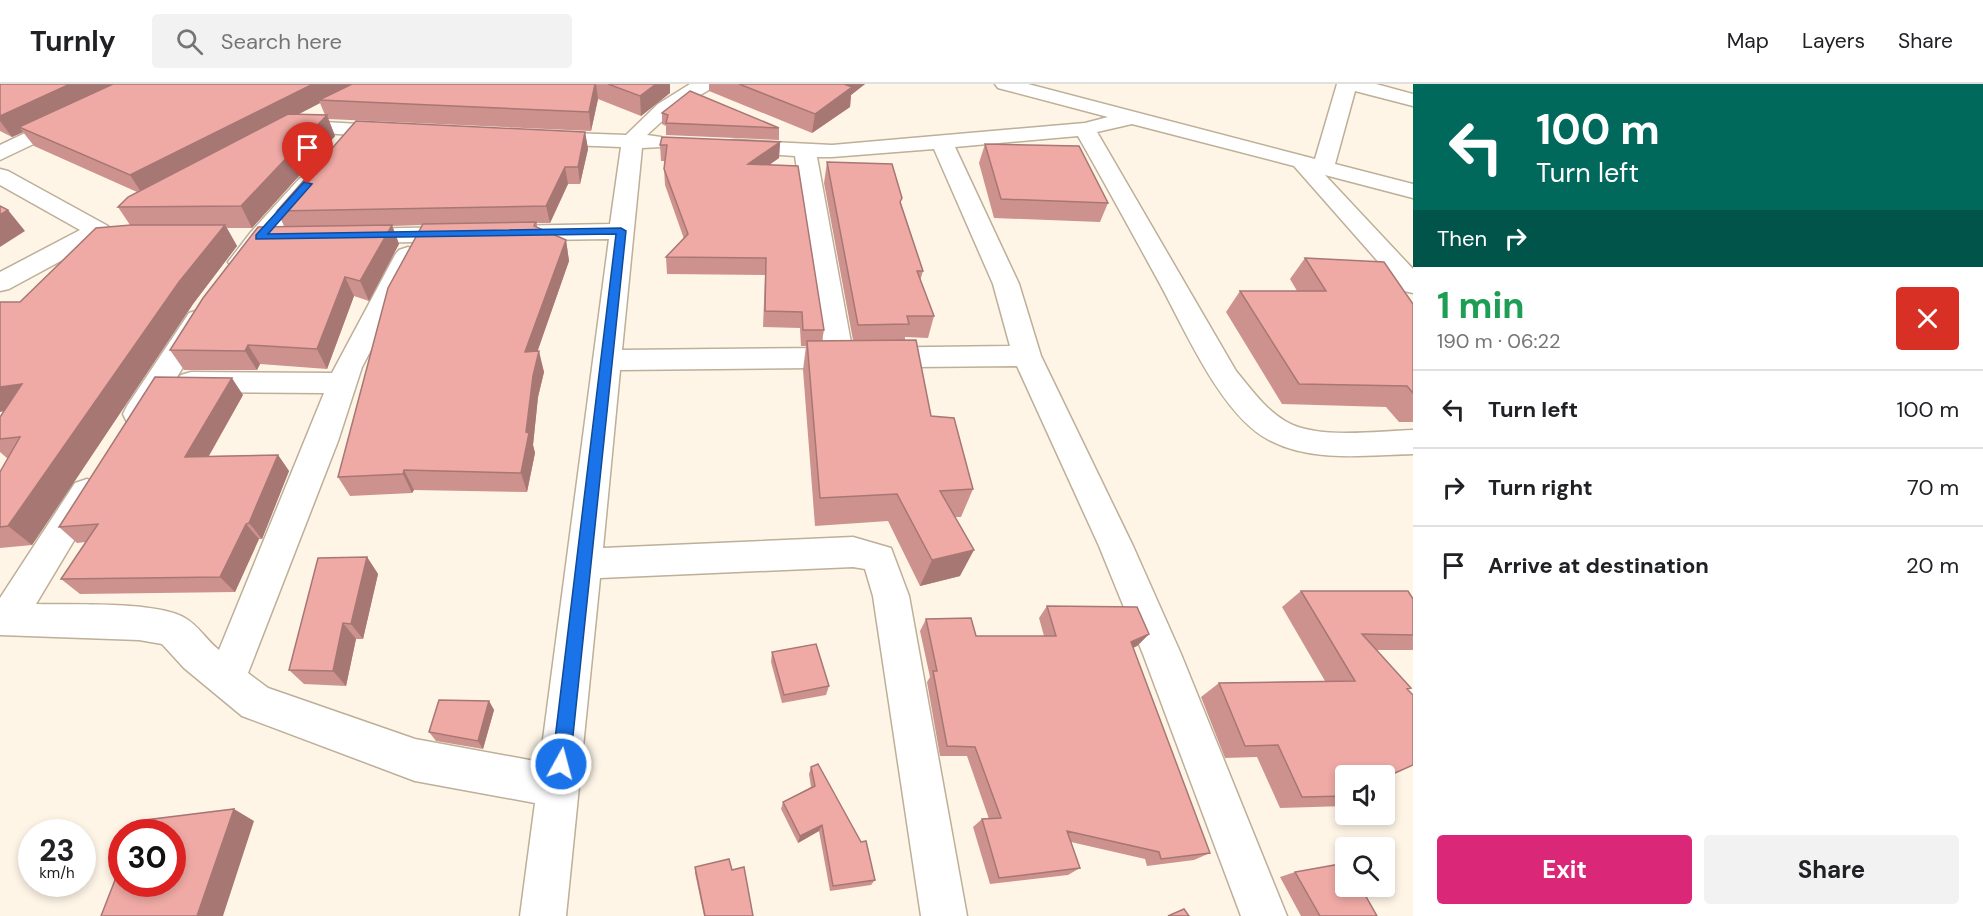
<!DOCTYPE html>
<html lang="en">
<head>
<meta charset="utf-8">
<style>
	:root { --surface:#fff; --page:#f2f2f2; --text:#202124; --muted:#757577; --line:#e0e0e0; --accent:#db2777 }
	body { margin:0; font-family:"DM Sans",sans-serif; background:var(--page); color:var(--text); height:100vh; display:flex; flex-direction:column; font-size:22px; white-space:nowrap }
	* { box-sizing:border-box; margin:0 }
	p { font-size:20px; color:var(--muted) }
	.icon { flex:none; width:33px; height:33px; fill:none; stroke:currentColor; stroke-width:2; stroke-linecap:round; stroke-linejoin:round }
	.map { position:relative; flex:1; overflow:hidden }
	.drawer { display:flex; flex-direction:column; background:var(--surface); width:570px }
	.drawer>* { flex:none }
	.top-card { background:#00695c; color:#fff; overflow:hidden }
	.controls { position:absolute; left:1335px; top:681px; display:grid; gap:12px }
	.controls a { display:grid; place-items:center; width:60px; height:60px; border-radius:6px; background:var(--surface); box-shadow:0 3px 9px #0003; font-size:30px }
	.speed { position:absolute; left:18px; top:735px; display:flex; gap:12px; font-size:30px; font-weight:700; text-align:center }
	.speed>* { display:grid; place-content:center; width:78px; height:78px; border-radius:50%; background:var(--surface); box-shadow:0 3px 9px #0003; line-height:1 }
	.speed small { font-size:15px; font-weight:400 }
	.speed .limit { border:9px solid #d22; background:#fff; color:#111 }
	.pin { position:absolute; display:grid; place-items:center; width:51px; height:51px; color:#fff; margin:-62px -26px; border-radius:50% 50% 50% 0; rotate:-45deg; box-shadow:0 0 6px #0007 }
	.pin .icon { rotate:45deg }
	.me { position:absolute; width:66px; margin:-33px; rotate:7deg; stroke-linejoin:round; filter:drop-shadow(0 0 4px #0008) }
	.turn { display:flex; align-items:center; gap:21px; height:126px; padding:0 24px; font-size:27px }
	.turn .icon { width:78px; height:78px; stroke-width:2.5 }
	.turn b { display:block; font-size:42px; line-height:51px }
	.then { display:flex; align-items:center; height:57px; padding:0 24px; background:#0003; gap:12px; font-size:22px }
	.round { display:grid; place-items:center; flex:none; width:63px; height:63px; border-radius:6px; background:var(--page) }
	.headline { display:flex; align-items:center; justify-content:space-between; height:102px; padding:0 24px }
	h1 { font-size:36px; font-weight:700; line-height:45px; color:#1e9e55 }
	.button { display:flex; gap:12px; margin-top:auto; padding:12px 24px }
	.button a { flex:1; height:69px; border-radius:6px; background:var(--accent); color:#fff; font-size:24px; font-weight:700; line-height:69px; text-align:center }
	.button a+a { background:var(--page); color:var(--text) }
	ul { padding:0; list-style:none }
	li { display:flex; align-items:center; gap:18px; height:78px; padding:0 24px; border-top:2px solid var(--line) }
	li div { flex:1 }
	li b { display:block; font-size:22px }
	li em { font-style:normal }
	header { display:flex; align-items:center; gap:36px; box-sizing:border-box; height:84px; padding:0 30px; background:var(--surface); border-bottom:2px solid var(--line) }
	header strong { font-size:28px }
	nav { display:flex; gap:33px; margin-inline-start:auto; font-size:21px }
	.search { width:420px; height:54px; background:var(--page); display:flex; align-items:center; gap:15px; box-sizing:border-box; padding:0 21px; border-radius:6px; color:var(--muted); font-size:22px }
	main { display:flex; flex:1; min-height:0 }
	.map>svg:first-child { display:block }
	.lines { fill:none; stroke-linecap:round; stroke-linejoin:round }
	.minor-casing { stroke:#bdaf98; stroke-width:3 }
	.minor { fill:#fff; fill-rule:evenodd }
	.wall { fill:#ce928e; fill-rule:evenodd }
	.shaded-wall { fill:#a77774 }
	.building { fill:#efaaa5; stroke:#a77774; stroke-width:1.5 }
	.route { fill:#1a73e8; stroke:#114b97; stroke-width:1.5 }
</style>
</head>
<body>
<header>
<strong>Turnly</strong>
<div class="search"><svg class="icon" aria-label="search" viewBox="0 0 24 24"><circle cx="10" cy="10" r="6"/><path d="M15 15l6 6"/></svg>Search here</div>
<nav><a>Map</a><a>Layers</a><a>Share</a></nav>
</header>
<main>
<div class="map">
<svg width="1413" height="832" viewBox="0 0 1413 832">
	<rect width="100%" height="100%" fill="#fef5e7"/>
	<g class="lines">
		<g class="minor-casing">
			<path id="minor" d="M 128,0 L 154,0 L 151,4 L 0,76 L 0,61 Z
				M 690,0 L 715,0 L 712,4 L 672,28 L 647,51 L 661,53 L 664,58 L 661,63 L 642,64 L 622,266 L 824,264 L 795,72 L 735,68 L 727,67 L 724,62 L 727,57 L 735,56 L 832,61 L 1085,39 L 1108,33 L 998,4 L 995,0 L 1028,0 L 1315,75 L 1337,0 L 1376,0 L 1413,10 L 1413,22 L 1355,7 L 1335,80 L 1413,100 L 1413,114 L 1325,91 L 1413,185 L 1413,209 L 1404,207 L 1294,82 L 1132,40 L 1097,48 L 1236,287 C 1251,305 1265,325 1285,337 C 1316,356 1377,347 1413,346 L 1413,370 C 1366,371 1312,379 1269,356 C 1222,332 1185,246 1160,200 C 1133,151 1106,101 1078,52 L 955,63 L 1019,200 L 1041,272 L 1133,462 L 1181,570 L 1287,832 L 1241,832 L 1143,570 L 1099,462 L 1017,282 L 620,286 L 603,464 L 853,453 L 891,464 L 909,512 L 967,832 L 921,832 L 873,512 L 865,485 L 853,483 L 600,494 L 566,832 L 520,832 L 535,719 L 415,697 L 242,632 L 184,584 L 162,560 L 139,556 L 0,551 L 0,514 L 75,399 L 87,395 L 99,399 L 103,408 L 36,520 C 71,521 157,517 185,534 C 198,541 207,557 219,566 L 324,309 L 191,308 L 181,305 L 176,298 L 181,291 L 191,288 L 332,289 L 395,171 L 399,166 L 408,163 L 417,166 L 421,171 L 362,283 L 338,357 L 248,589 L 268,604 L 415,655 L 540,678 L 609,155 L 352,159 L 343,157 L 340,152 L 343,147 L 352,145 L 610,140 L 621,63 L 543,60 L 535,59 L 532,54 L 535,49 L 543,48 L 626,51 L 658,20 ZM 934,65 L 993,200 L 1010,262 L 852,264 L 817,73 L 832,73 Z
				M 292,36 L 392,42 L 399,44 L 403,48 L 399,52 L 392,54 L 285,46 L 282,42 L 285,38 Z
				M 0,85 L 8,87 L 108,142 L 111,147 L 110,149 L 127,148 L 136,150 L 139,155 L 136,160 L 81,166 L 9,205 L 0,207 L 0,188 L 80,146 L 0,101 Z
				M 308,92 L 316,94 L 319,99 L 250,183 L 241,186 L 232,183 L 228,178 L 251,148 L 300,94 Z
				M 199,226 L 209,229 L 213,235 L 149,338 L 138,341 L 127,338 L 123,330 L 127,322 L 189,229 Z"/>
		</g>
		<use href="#minor" class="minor"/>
	</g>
	<path class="wall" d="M 0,0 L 670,0 L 670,9 L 641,32 L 598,15 L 591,47 L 328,35 L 335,52 L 252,144 L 227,144 L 237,162 L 193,220 L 32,461 L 0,464 L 0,388 L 8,375 L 0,368 L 0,333 L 4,327 L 20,218 L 130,141 L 118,123 L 137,108 L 34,62 L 23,48 L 12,53 L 0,47 ZM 320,19 L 325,31 L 299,30 Z
		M 709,0 L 865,0 L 851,11 L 850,23 L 812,49 L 709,7 Z
		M 662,29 L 779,44 L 779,56 L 666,51 L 666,42 L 662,40 Z
		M 585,48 L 588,65 L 580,100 L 568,100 L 550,139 L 537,139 L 537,144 L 566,156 L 569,177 L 537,267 L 544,288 L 538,313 L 533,361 L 535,369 L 527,408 L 414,406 L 412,409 L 350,412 L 338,393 L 422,141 L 392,142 L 399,160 L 369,217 L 354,212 L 327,285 L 260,280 L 257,286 L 184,286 L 170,266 L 284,142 L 277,127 Z
		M 780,58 L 779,74 L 769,81 L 824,246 L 822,257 L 853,256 L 824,99 L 827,78 L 901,119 L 923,187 L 920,197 L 934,232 L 928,254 L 905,253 L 905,256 L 931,332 L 973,405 L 961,433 L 955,433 L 960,492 L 920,502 L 888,437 L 815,442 L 803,286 L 806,262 L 801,262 L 800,244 L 763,243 L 765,191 L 667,190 L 666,173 L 684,155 L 665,101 L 664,85 L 665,77 L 661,77 L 660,61 Z
		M 985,60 L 1108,119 L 1100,138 L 994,134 L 979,79 Z
		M 1305,174 L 1413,220 L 1413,338 L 1399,338 L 1386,323 L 1282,320 L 1226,228 L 1240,207 L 1297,207 L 1290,195 Z
		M 243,311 L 209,372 L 278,371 L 289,387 L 262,455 L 259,455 L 235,508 L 80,510 L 61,495 L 86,458 L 77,459 L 59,443 Z
		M 367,473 L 378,490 L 363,555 L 356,555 L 346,602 L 304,600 L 289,586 Z
		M 1301,507 L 1413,515 L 1413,566 L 1376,566 L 1411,604 L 1408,605 L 1346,692 L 1346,722 L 1280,724 L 1257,673 L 1225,674 L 1201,613 L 1219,599 L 1325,597 L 1282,523 Z
		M 1047,522 L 1149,550 L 1137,562 L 1133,564 L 1210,769 L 1194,776 L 1147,782 L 1145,775 L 1071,758 L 1080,784 L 1068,791 L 990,800 L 973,743 L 982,735 L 989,735 L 967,672 L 940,672 L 927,598 L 930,593 L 920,547 L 926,535 L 976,552 L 1044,552 L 1039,534 Z
		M 772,568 L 829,602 L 826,611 L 782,619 L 771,578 Z
		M 489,617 L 494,626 L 483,665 L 436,657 L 429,648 Z
		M 811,683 L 875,796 L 871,801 L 830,807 L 819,747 L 798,759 L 781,725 L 783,718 L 811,703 L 809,690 Z
		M 695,783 L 732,786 L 753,832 L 704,832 L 695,789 Z
		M 1295,788 L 1376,832 L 1301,832 L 1280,793 Z"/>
	<path class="shaded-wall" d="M 70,0 L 123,0 L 19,43 L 23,48 L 12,53 L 0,37 L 0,32 Z
		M 313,0 L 358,0 L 319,16 L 320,19 L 143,111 L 130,91 Z
		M 595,0 L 596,0 L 598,15 L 591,47 L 589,28 Z
		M 656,0 L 670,0 L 670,9 L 641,32 L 640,12 Z
		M 844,0 L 865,0 L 851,11 L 850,23 L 812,49 L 815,30 Z
		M 327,31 L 335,52 L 252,144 L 241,122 Z
		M 585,48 L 588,65 L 580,100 L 578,83 Z
		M 780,58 L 779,74 L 747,96 L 748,80 Z
		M 565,83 L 568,100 L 550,139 L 546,122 Z
		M 8,126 L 25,147 L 0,163 L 0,131 Z
		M 225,141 L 237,162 L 193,220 L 32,461 L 8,442 L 179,198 Z
		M 392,141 L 399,160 L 369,217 L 360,197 Z
		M 566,156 L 569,177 L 530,289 L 525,268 Z
		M 345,193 L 354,212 L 327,285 L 317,265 Z
		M 248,261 L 260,280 L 257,286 L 245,267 Z
		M 539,267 L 544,288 L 538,313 L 533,361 L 535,369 L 527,408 L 521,389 L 533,292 Z
		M 232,294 L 243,311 L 199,389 L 185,373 Z
		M 22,300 L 42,321 L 0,328 L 0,303 Z
		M 278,371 L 289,387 L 262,455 L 249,439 Z
		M 404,386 L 414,406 L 412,409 L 403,390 Z
		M 246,440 L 259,455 L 235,508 L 220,493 Z
		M 974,466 L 960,492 L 920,502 L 932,476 Z
		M 367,473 L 378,490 L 363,555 L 351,540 Z
		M 343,539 L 356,555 L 346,602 L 333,587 Z
		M 1149,550 L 1137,562 L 1120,570 L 1131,558 Z
		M 489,617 L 494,626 L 483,665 L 478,657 Z
		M 234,725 L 254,737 L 223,832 L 197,832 Z
		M 822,741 L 819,747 L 798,759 L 800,752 Z"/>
	<path class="building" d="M 0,0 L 70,0 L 0,32 Z
		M 113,0 L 313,0 L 130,91 L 19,43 Z
		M 352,0 L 595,0 L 589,28 L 319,16 Z
		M 608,0 L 656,0 L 640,12 Z
		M 739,0 L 844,0 L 852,3 L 815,30 Z
		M 690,7 L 779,44 L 666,39 L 668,31 L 662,29 Z
		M 288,30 L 327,31 L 241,122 L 118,123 L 128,113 Z
		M 356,37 L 585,48 L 578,83 L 565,83 L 546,122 L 277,127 Z
		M 662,53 L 780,58 L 748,80 L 798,82 L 824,246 L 803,246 L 802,228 L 765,227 L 766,174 L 666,173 L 688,150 L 664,85 L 667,61 L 660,61 Z
		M 985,60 L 1079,62 L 1108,119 L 1001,115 Z
		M 827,78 L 892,80 L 902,114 L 900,118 L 923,187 L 917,187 L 934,232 L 907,232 L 909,240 L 858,241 Z
		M 0,122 L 8,126 L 0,131 Z
		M 536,138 L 534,142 L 566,156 L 525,268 L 539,267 L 533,292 L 526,348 L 529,349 L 521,389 L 404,386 L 403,390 L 338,393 L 388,204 L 423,140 Z
		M 131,141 L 225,141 L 179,198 L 8,442 L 0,443 L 0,388 L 20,353 L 0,355 L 0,333 L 22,300 L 0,303 L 0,218 L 20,218 L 96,144 Z
		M 392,141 L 360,197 L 345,193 L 317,265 L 248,261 L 245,267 L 170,266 L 203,214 L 258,143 Z
		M 1305,174 L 1384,178 L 1413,220 L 1413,309 L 1407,302 L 1299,300 L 1240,207 L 1326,207 Z
		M 916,256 L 931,332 L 954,334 L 973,405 L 940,407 L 974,466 L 932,476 L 897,410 L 820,414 L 807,257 Z
		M 155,293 L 232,294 L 185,373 L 278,371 L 249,439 L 246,440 L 220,493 L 61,495 L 98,440 L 59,443 Z
		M 367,473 L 351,540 L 343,539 L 333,587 L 289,586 L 318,474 Z
		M 1301,507 L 1408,507 L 1413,515 L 1413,551 L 1362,550 L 1411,604 L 1407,605 L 1413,611 L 1413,681 L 1384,694 L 1384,692 L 1346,692 L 1346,712 L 1302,713 L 1278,661 L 1245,662 L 1219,599 L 1355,597 Z
		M 1047,522 L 1137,523 L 1149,550 L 1131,558 L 1210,769 L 1161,775 L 1159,768 L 1067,747 L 1080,784 L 999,794 L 982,735 L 1001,734 L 975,663 L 947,662 L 933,587 L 937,587 L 926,535 L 971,534 L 976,552 L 1056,552 Z
		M 816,560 L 829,602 L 784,611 L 772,568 Z
		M 439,616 L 489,617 L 478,657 L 429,648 Z
		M 818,680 L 861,758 L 866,757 L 875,796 L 833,802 L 822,741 L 800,752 L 783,718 L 815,702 L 811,683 Z
		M 234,725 L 197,832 L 101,832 L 122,778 L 122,800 L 172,800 L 172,748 L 132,748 L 137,737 Z
		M 729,775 L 732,786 L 744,783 L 753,832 L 705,832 L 695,783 Z
		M 1346,779 L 1346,802 L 1360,802 L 1377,832 L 1320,832 L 1295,788 Z
		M 1184,825 L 1189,832 L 1168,832 Z"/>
	<path class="route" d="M 304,98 L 312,100 L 268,150 L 621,144 L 626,147 L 570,680 L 567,686 L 561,688 L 555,686 L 552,680 L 616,150 L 256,155 L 256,151 Z"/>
</svg>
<div class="controls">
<a><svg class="icon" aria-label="sound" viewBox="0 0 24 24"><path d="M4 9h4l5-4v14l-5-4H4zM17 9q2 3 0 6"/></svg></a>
<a><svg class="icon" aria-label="search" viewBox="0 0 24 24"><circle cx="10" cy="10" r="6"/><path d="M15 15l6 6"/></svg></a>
</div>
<div class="speed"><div>23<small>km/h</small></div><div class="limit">30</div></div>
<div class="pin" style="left:308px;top:100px;background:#d93025"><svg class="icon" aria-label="arrive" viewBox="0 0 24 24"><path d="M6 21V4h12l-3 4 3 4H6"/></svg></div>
<svg class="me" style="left:561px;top:680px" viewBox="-20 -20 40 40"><circle r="17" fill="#1a73e8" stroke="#fff" stroke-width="3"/><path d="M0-11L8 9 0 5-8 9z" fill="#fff"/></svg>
</div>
<section class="drawer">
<div class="top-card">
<div class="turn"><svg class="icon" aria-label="left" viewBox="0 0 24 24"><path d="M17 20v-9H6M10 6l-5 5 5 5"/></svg><div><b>100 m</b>Turn left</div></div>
<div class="then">Then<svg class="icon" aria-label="right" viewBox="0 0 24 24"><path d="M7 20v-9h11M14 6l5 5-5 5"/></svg></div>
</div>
<div class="headline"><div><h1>1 min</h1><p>190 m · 06:22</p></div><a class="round" style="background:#d93025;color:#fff"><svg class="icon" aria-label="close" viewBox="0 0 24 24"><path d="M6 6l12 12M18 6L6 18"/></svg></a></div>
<ul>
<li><svg class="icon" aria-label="left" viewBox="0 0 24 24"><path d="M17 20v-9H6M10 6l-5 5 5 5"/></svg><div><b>Turn left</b></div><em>100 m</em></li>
<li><svg class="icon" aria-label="right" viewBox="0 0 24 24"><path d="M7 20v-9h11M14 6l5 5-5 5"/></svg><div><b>Turn right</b></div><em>70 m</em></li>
<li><svg class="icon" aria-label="arrive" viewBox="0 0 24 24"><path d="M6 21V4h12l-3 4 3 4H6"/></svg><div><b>Arrive at destination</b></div><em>20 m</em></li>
</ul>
<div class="button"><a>Exit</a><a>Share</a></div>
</section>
</main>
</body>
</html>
